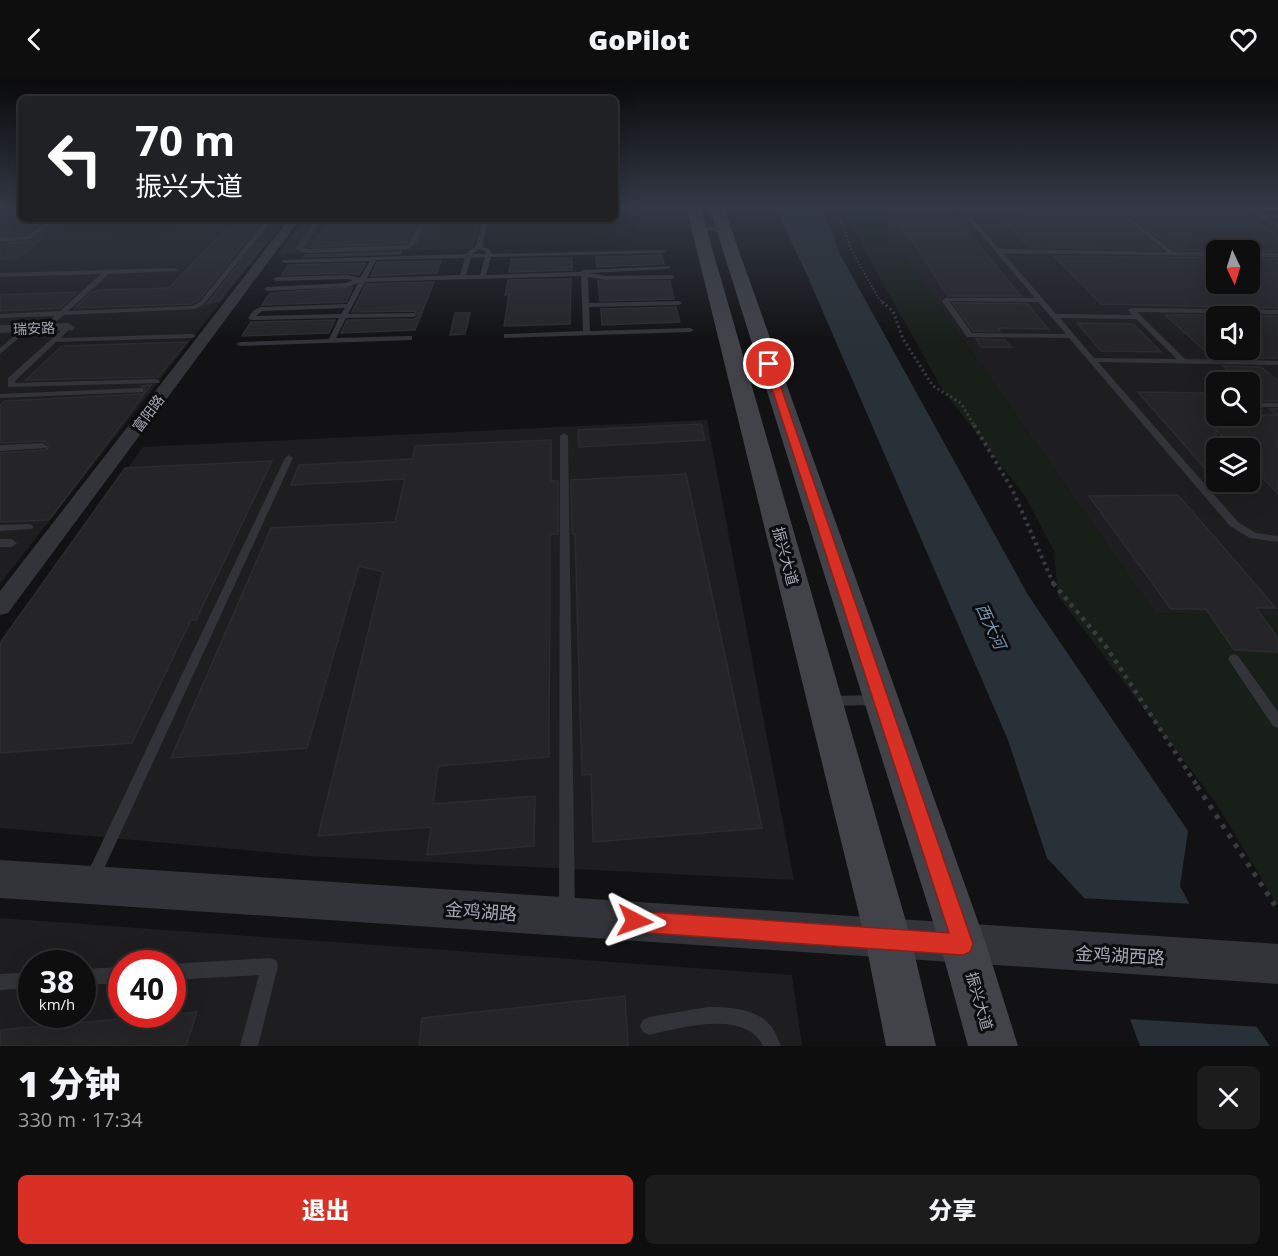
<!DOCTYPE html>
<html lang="zh">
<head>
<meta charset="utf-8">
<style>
	:root { --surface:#0e0e0f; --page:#1c1c1d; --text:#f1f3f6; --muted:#9b9c9e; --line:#2e2e2f; --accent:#d93025 }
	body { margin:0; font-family:"Open Sans","Noto Sans SC",sans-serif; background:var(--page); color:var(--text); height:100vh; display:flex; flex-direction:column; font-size:22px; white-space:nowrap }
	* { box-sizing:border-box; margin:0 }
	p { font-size:20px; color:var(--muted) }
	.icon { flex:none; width:33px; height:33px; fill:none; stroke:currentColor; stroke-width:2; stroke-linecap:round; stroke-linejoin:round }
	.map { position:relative; height:968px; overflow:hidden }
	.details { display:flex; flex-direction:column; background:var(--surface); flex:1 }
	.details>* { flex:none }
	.top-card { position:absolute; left:18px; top:18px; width:600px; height:126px; border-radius:9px; box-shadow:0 6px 24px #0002,0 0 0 2px var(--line); background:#202124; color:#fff; overflow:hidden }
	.needle { width:39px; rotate:176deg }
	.tools { position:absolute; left:1206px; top:162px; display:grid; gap:12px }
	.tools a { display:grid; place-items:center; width:54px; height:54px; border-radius:9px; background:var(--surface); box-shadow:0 6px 24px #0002,0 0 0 2px var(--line); font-size:30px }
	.speed { position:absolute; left:18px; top:872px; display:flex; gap:12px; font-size:30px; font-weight:700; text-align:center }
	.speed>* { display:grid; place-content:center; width:78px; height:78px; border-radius:50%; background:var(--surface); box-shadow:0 6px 24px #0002,0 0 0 2px var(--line); line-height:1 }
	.speed small { font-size:15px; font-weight:400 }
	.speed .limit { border:9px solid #d22; background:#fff; color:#111 }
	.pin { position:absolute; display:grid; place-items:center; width:51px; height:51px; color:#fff; margin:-26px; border:3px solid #fff; border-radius:50%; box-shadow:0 2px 6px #0007 }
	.me { position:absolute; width:66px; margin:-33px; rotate:94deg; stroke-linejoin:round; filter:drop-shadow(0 0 4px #0008) }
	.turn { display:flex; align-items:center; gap:21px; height:126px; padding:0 18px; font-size:27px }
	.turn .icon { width:78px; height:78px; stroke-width:2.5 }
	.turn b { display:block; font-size:42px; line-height:51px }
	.round { display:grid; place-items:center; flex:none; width:63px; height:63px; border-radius:9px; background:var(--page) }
	.head { display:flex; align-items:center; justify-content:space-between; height:102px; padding:0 18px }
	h1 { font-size:36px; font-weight:800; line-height:45px }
	.primary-button { display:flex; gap:12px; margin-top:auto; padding:12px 18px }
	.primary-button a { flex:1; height:69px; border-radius:9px; background:var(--accent); color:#fff; font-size:24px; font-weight:800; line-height:69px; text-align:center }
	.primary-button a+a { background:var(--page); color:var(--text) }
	header { display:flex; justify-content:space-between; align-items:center; height:78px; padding:0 18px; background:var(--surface); font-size:27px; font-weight:800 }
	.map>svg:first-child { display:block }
	.built { fill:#1e1e21; fill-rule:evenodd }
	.green { fill:#181f19 }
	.water { fill:#283138 }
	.pier { fill:#121214 }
	.building { fill:#252528; stroke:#2c2c30; stroke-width:1.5 }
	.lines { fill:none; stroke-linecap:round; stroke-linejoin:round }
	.path-far4 { stroke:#393b40; stroke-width:2; stroke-dasharray:1.5 2; stroke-linecap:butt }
	.path-far3 { stroke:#393b40; stroke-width:3; stroke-dasharray:2 3; stroke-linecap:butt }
	.path-far2 { stroke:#393b40; stroke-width:4; stroke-dasharray:3 4; stroke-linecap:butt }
	.path-far1 { stroke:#393b40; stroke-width:4.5; stroke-dasharray:4 5; stroke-linecap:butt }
	.path { stroke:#393b40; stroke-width:5; stroke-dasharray:4.5 7; stroke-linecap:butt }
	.service { fill:#333439; fill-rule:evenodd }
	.minor { fill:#333439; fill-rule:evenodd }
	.tertiary { fill:#333439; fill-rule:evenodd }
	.secondary { fill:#414349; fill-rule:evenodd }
	.route { fill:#d93025; stroke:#8d1f18; stroke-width:1.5 }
	.labels { text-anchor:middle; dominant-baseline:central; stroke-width:6; stroke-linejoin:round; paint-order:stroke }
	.far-street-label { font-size:14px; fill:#a3a8b5; stroke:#0d0d0f }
	.street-label { font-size:15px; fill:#a3a8b5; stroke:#0d0d0f }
	.water-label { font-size:16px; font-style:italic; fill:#7797b2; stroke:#0d0d0f }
	.near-street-label { font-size:18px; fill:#a3a8b5; stroke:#0d0d0f }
</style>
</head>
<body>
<header><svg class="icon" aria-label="back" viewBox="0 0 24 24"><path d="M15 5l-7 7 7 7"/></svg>GoPilot<svg class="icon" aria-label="heart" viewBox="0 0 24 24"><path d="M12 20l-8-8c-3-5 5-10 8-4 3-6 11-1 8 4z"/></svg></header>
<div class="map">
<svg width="1278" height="968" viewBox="0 0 1278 968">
	<rect width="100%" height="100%" fill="#121214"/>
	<path class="built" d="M 0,128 L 21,128 L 21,141 L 286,141 L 0,506 Z
		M 869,128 L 1278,133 L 1278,538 L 1155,535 ZM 1216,172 L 1250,172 L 1250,206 L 1216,206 ZM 1216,238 L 1250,238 L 1250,272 L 1216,272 ZM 1216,304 L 1250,304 L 1250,338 L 1216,338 ZM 1216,370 L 1250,370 L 1250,404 L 1216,404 Z
		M 304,141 L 481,141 L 473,171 L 278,176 Z
		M 707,342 L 794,802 L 310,778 L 0,750 L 0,566 L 143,369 Z
		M 0,840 L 792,897 L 802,968 L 0,968 ZM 32,885 L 82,885 L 82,936 L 32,936 ZM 122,885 L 172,885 L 172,936 L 122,936 Z"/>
	<path class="green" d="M 840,128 L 869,128 L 1155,535 L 1278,538 L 1278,828 L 1216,725 L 1058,518 L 1054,473 L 1025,418 L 942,311 Z
		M 130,141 L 177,141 L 163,155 L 112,156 Z
		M 451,141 L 478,141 L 472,161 L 444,162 Z
		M 120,143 L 109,152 L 65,153 L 77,144 Z"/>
	<path class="water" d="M 774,128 L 822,128 L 840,176 L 1028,517 L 1188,753 L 1180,808 L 1249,938 L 1270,968 L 1140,968 L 1086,822 L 1047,780 L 1008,662 L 807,197 Z"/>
	<path class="pier" d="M 1080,820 L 1193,826 L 1261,949 L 1128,941 L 1083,824 Z"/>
	<path class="building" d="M 5,129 L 21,129 L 21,141 L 44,141 L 26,156 L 0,158 L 0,132 Z
		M 887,129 L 948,130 L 1021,218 L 948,218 L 908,156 L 904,156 Z
		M 1001,139 L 1120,140 L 1160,172 L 1029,169 Z
		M 1134,140 L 1250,141 L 1278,158 L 1278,173 L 1175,172 Z
		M 236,141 L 262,141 L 199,222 L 191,226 L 75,230 L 92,214 L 100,212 L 169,210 Z
		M 330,141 L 415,141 L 405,165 L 311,169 Z
		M 56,145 L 63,145 L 16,181 L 0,181 L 0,166 L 30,163 Z
		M 255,166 L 264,166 L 219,222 L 207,226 Z
		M 401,174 L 400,176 L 304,179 L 305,177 Z
		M 662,177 L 664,186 L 597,189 L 596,179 Z
		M 1054,178 L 1216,180 L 1216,206 L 1250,206 L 1250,181 L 1278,181 L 1278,230 L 1101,226 Z
		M 568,180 L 572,180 L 572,192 L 509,194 L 511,181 Z
		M 441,183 L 437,195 L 371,198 L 377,184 Z
		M 366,185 L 359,197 L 347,195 L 282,197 L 288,187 Z
		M 571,201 L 570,246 L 504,248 L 509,216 L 505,217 L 508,202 Z
		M 598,203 L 670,203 L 674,221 L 600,223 Z
		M 434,204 L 415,252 L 341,255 L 347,242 L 414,241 L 419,238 L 414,233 L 352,234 L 366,206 Z
		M 353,209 L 346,224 L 262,227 L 270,215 Z
		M 77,214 L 60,230 L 0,233 L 0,217 Z
		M 953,225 L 1028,226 L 1048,251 L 998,250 L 1000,253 L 973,253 Z
		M 676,229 L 680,244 L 602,247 L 601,231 Z
		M 455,235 L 470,235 L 465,256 L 450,257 Z
		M 1165,237 L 1216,237 L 1216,272 L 1241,272 L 1250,279 L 1250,238 L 1278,238 L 1278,280 L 1212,279 Z
		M 335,242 L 329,255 L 242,258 L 251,244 Z
		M 1077,245 L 1133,246 L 1161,274 L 1101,273 Z
		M 976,261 L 1005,262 L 1011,269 L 981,269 Z
		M 187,264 L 158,299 L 26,302 L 62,268 Z
		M 1223,288 L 1261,289 L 1278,303 L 1278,323 L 1261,323 L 1250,312 L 1250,304 L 1241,304 Z
		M 151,307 L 49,442 L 0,444 L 0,375 L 46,372 L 49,367 L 43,363 L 0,365 L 0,327 L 5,323 L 143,316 L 145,310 L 140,308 Z
		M 1138,314 L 1204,315 L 1216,327 L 1216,338 L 1276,337 L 1270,331 L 1278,331 L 1278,416 L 1257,394 L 1250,394 L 1250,370 L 1234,370 L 1216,352 L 1216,403 Z
		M 701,346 L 705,362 L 579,369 L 578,352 Z
		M 551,362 L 551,403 L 558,403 L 558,456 L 550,456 L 549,679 L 438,688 L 433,726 L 535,718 L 534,768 L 427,777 L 431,749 L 318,758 L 383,494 L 359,488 L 307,670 L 171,680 L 271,450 L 395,444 L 405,401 L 291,407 L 299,387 L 412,381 L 415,368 Z
		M 272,383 L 196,542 L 191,542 L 132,665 L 0,675 L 0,565 L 125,390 Z
		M 686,396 L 762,750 L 593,764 L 591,696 L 582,697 L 575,456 L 572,456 L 571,402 Z
		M 1178,417 L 1276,530 L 1256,530 L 1278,560 L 1278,574 L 1234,572 L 1206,531 L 1171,531 L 1089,418 Z
		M 625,918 L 628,968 L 419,968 L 422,940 Z
		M 197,934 L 186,968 L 0,968 L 0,952 Z"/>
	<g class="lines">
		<path class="path-far4" d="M 835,128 L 851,171 L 879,221 L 884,225"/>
		<path class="path-far3" d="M 882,224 L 893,233 L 903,261 L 933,308 L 961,325 L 975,349"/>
		<path class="path-far2" d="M 974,347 L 1012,411 L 1054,507"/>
		<path class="path-far1" d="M 1053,505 L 1105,567 L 1198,709"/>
		<path class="path" d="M 1197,708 L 1278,832"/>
		<path class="service" d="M 957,128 L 962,128 L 966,132 L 1254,136 L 1241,128 L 1247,128 L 1262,136 L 1278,136 L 1278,140 L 1267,139 L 1278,146 L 1278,150 L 1260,139 L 1127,138 L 1174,174 L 1216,174 L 1216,178 L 1003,175 L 1056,236 L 1132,237 L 1128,232 L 1131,230 L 1278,232 L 1278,236 L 1137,234 L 1185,281 L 1278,283 L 1278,287 L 1098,284 L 1238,444 L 1256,455 L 1278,458 L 1278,464 L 1250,460 L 1230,448 L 1069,260 L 967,259 L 942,223 L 945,220 L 1035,220 ZM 968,136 L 1121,138 L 1167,174 L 1000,171 ZM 949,223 L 1038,224 L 1066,256 L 972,255 ZM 1060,240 L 1136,241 L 1177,281 L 1094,280 Z
			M 51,141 L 58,141 L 30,161 L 0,164 L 0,160 L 27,158 Z
			M 65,141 L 77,141 L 74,143 Z
			M 267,141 L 273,141 L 204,226 L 196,231 L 64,237 L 46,252 L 43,250 L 55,238 L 0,240 L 0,236 L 60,233 L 101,196 L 0,199 L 0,195 L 175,190 L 178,192 L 177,193 L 109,196 L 68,233 L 192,228 L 200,224 Z
			M 316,141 L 322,141 L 303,170 L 308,171 L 407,167 L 411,163 L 421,141 L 427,141 L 417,164 L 409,171 L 308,175 L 297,172 L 296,171 Z
			M 483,141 L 489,141 L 482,168 L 489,171 L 492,176 L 665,172 L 666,173 L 663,175 L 491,179 L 486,197 L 579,194 L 583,192 L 670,188 L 670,190 L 668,191 L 589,195 L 606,198 L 672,197 L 675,199 L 672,201 L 606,202 L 588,199 L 589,225 L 679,223 L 682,225 L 679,227 L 589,229 L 590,253 L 690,250 L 694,252 L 690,254 L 504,260 L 504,256 L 507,256 L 583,253 L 581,198 L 365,204 L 348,236 L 414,235 L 417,237 L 414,239 L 346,240 L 336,260 L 409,258 L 412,258 L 412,262 L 240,268 L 236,266 L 240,264 L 329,261 L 339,240 L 251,242 L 248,240 L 254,232 L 261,229 L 347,226 L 358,205 L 348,209 L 267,213 L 264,211 L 267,209 L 347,205 L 353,202 L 347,201 L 276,203 L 273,201 L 276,199 L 347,197 L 360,200 L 370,183 L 285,185 L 282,183 L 283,182 L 466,176 L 476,168 ZM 480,171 L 485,173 L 486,176 L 472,176 ZM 485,179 L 480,197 L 466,197 L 471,180 ZM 465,180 L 460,197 L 367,200 L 376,182 ZM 345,230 L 341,236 L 256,238 L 262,233 Z
			M 699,149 L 724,149 L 727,151 L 724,153 L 697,152 L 697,150 Z
			M 1250,175 L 1278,175 L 1278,179 L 1250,179 Z
			M 66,248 L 71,249 L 61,260 L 192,256 L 196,258 L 192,260 L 56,264 L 15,303 L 15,305 L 156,301 L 160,303 L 159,305 L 8,309 L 8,300 Z
			M 25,249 L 30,250 L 0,276 L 0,270 Z
			M 140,310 L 143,310 L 143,314 L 0,320 L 0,316 Z
			M 1250,325 L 1278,325 L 1278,329 L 1250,329 Z
			M 564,355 L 568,358 L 575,832 L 573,838 L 567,840 L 561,838 L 559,832 L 560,358 Z
			M 43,365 L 47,368 L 46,370 L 0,373 L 0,367 Z
			M 289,377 L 293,380 L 97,806 L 92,809 L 87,806 L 84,801 L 87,796 L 285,380 Z
			M 28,446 L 32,447 L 33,449 L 32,451 L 0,453 L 0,447 Z
			M 0,461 L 12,461 L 17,465 L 12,469 L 0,469 Z
			M 1234,576 L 1238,578 L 1278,634 L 1278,650 L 1273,648 L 1230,584 L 1228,581 L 1230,578 Z
			M 878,617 L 882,618 L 884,622 L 882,626 L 878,627 L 828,628 L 824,627 L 822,623 L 824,619 L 828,618 Z
			M 270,880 L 276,882 L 278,888 L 258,968 L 240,968 L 259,897 L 172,902 L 172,886 Z
			M 122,889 L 122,905 L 82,907 L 82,891 Z
			M 32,894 L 32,910 L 0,912 L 0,896 Z
			M 708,929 C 729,929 755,930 770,947 C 775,952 778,961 781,968 L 763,968 C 745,931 680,950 649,957 L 643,954 L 640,948 L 643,942 L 649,939 Z"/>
		<path class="minor" d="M 289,141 L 300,141 L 8,535 L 0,537 L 0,513 Z
			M 68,245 L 75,249 L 73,252 L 0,255 L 0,247 Z"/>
		<path class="tertiary" d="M 0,782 L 1278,866 L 1278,906 L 0,820 Z"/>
		<path class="secondary" d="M 686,128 L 700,128 L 911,861 L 936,968 L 886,968 L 865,861 Z
			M 709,128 L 723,128 L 986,866 L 1018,968 L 968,968 L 940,866 Z
			M 1247,128 L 1278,128 L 1278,132 L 1254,132 Z"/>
	</g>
	<linearGradient id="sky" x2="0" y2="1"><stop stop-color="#0a0a0b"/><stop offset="0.49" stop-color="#333945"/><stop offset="1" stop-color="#333945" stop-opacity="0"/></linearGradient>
	<rect width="1278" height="263" fill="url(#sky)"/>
	<path class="route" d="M 769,283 L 773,286 L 973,866 L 970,874 L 963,877 L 635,854 L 628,851 L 625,843 L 628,836 L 635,833 L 949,855 L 764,286 Z"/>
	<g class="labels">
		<g class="far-street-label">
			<text transform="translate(34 250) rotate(-2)">瑞安路</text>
			<text transform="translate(148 335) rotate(-53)">富阳路</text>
		</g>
		<g class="street-label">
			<text transform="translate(786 478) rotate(75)">振兴大道</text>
			<text transform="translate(980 923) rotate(74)">振兴大道</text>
		</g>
		<g class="water-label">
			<text transform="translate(991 548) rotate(65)">西大河</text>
		</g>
		<g class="near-street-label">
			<text transform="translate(481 833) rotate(4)">金鸡湖路</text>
			<text transform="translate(1120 877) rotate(3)">金鸡湖西路</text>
		</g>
	</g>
</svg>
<div class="tools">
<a><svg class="needle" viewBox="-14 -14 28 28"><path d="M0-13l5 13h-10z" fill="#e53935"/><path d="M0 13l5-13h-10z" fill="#9b9c9e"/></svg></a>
<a><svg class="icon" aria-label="sound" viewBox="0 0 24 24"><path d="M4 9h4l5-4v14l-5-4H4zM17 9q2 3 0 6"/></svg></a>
<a><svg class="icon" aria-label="search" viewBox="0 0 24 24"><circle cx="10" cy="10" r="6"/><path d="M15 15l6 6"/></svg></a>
<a><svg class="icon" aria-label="layers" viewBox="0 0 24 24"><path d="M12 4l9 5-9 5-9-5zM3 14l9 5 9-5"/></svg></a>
</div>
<div class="speed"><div>38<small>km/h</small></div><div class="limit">40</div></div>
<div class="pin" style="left:769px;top:286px;background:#d93025"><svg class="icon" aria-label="arrive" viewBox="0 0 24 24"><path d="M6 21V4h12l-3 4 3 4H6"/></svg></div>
<svg class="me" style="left:635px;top:843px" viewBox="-20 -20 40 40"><path d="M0-17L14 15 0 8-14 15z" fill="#d93025" stroke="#fff" stroke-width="4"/></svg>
<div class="top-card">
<div class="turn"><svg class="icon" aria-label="left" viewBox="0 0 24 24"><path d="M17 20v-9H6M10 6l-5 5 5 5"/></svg><div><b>70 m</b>振兴大道</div></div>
</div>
</div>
<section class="details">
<div class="head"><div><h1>1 分钟</h1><p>330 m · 17:34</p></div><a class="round"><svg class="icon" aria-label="close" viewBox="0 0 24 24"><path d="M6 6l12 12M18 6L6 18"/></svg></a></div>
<div class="primary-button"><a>退出</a><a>分享</a></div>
</section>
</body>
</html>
